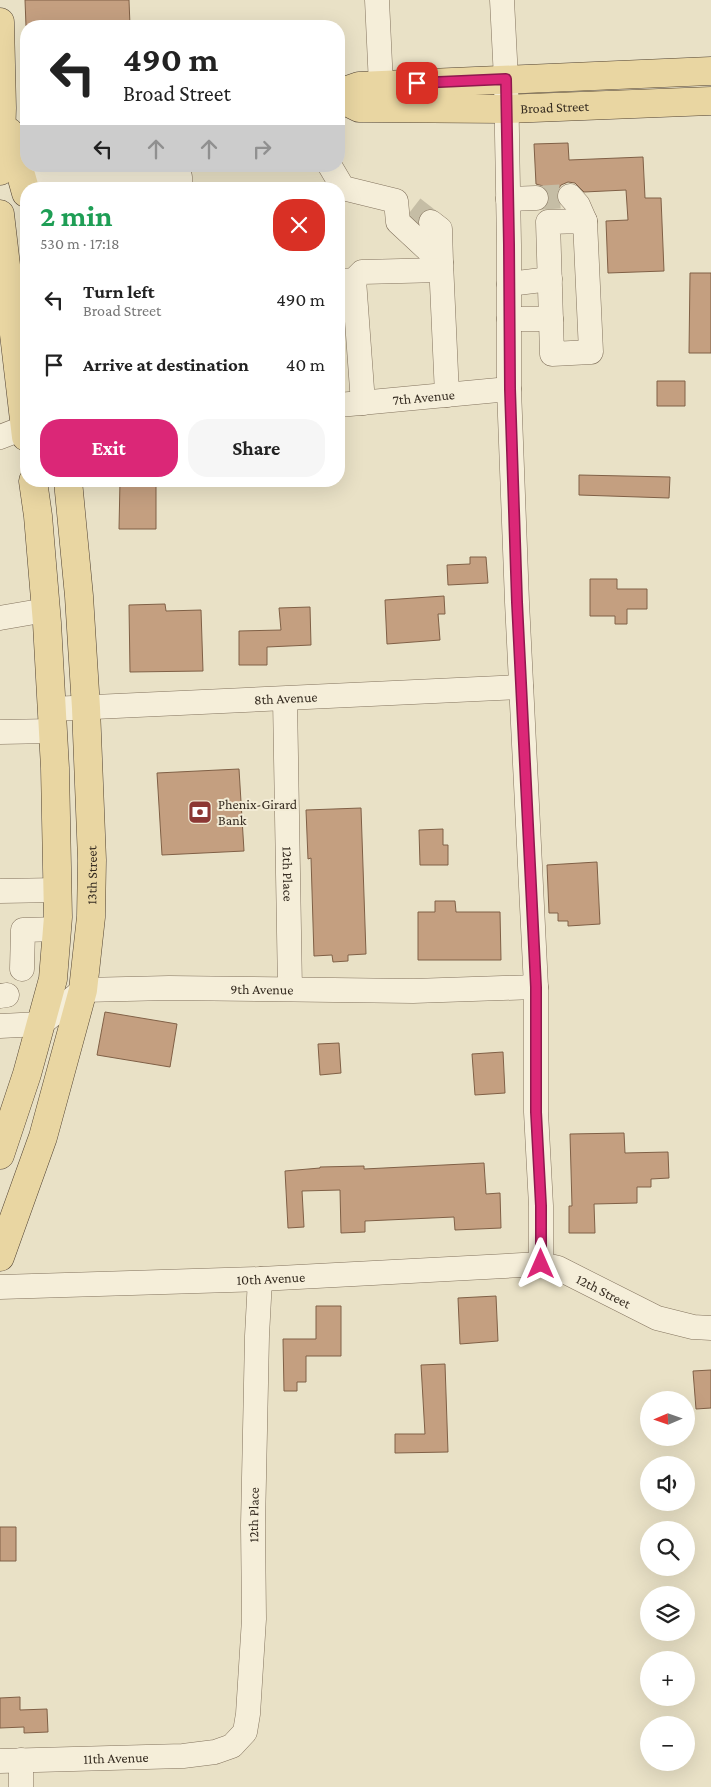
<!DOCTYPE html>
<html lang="en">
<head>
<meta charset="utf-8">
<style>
	:root { --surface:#fff; --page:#f6f6f6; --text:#222; --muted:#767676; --accent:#db2777 }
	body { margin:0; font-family:"Crimson Pro",serif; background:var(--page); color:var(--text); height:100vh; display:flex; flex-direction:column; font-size:19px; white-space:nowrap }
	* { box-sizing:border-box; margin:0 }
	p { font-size:16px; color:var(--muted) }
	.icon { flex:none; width:28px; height:28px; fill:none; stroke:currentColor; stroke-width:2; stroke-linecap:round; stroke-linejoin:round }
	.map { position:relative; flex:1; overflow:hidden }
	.sheet { position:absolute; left:20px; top:182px; width:325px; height:305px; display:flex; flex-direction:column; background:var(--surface); border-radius:20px; box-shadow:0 5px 20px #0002 }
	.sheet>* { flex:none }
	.top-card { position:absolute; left:20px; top:20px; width:325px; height:152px; border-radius:20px; box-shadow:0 5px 20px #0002; background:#fff; color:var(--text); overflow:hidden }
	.needle { width:32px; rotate:268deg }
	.buttons { position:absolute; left:640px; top:1391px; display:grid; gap:10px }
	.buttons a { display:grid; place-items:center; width:55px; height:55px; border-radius:50%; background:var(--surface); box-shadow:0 5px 20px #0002; font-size:25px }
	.pin { position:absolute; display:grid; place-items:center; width:42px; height:42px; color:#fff; margin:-21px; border-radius:10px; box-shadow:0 2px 8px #0006 }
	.me { position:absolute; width:55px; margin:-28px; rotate:0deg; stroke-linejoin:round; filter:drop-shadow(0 0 4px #0008) }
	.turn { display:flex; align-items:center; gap:18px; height:105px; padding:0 20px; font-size:22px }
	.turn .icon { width:65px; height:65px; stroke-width:2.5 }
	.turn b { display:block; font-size:35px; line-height:42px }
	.lanes { display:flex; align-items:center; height:48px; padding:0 20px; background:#0003; justify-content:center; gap:25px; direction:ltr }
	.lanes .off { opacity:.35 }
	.round { display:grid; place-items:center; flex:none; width:52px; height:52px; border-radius:20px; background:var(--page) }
	.summary { display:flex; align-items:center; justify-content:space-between; height:85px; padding:0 20px }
	h1 { font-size:30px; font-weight:700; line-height:38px; color:#1e9e55 }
	.button { display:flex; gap:10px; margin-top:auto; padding:10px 20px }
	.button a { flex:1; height:58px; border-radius:20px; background:var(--accent); color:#fff; font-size:20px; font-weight:700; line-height:58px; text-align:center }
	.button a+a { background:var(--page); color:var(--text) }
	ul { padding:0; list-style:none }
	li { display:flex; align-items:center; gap:15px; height:65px; padding:0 20px }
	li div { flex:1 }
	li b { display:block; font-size:19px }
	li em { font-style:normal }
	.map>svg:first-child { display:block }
	.building { fill:#c49f80; stroke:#806046 }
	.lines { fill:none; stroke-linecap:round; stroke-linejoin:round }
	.minor-tunnel { stroke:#c5bda5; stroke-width:24; stroke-dasharray:24 12; stroke-linecap:butt }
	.minor-casing { stroke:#83735e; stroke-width:25 }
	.major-casing { stroke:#514232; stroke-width:29 }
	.minor { stroke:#f5eed9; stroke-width:24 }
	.major { stroke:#e9d6a2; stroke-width:28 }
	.route-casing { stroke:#8e194d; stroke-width:12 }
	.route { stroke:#db2777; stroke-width:9 }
	.labels { text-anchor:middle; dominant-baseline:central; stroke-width:4; stroke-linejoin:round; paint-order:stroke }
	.street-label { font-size:14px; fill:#352b20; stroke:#f2ebd5 }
	.poi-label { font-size:14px; fill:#352b20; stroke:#f2ebd5; text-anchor:start }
</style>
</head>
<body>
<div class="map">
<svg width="711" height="1787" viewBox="0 0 711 1787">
	<rect width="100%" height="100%" fill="#e9e1c6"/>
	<path class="building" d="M 25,0 L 129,0 L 130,26 L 26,26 Z
		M 568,143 L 569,160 L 643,157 L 645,198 L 661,198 L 664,271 L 608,273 L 606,221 L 628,220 L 626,190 L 584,192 L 575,183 L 568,182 L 561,185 L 557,191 L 558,201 L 549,201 L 550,197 L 547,190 L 543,186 L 536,184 L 534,144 Z
		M 690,273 L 711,273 L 711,353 L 689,353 Z
		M 657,381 L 685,381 L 685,406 L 657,406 Z
		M 579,475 L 670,477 L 669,498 L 579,495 Z
		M 120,481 L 156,481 L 156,529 L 119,529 Z
		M 470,557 L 486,557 L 488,583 L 448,585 L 447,565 L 470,564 Z
		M 590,579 L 617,579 L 617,589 L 647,589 L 647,609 L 627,609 L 627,624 L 615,624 L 615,616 L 590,616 Z
		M 444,596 L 445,614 L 438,614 L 440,640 L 387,644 L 385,600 Z
		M 165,604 L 166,611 L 201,610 L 203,671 L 130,672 L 129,605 Z
		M 310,607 L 311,645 L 267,647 L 267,665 L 239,665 L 239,631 L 281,630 L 279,608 Z
		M 239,769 L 244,851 L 162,855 L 157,773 Z
		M 361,808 L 366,954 L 348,955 L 348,961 L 333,962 L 332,955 L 314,956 L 311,858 L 308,859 L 306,810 Z
		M 443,829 L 443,845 L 448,845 L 448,865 L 420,865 L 419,830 Z
		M 597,862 L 600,924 L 568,926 L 568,921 L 558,921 L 558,913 L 549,913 L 547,865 Z
		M 435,901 L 455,901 L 456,912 L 500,912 L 501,960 L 418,960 L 418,912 L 435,912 Z
		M 105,1012 L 177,1024 L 170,1067 L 97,1055 Z
		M 339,1043 L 341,1073 L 320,1075 L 318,1044 Z
		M 503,1052 L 505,1093 L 475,1095 L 472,1054 Z
		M 624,1133 L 625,1153 L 668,1152 L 669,1178 L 651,1179 L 651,1187 L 637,1187 L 637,1203 L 594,1204 L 595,1233 L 569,1233 L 569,1206 L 572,1206 L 570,1134 Z
		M 484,1163 L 486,1194 L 500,1193 L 501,1228 L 455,1230 L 454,1217 L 365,1221 L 365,1232 L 341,1233 L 340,1190 L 302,1191 L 304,1227 L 288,1228 L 285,1171 L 320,1168 L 320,1167 L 364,1166 L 364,1169 Z
		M 496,1296 L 498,1341 L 460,1344 L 458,1298 Z
		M 316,1306 L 341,1306 L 341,1356 L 306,1356 L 306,1382 L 297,1382 L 297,1391 L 284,1391 L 283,1339 L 316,1339 Z
		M 445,1364 L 448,1452 L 395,1453 L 395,1434 L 425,1434 L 421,1365 Z
		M 711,1370 L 711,1408 L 696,1409 L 693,1371 Z
		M 0,1527 L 16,1527 L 16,1561 L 0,1561 Z
		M 20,1697 L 20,1710 L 47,1709 L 48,1732 L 24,1733 L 24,1727 L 0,1728 L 0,1698 Z"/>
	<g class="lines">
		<path class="minor-tunnel" d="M 536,198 L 570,196
			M 413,208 L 431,222"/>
		<g class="minor-casing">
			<g id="minor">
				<path d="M 377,0 L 381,85"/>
				<path d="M 502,0 L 506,79 L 509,245 L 509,389 L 517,602 L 536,987 L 536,1112 L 541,1206 L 541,1264"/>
				<path d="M 330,166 L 343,188 L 396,201 L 398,222 L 441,262 L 447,395"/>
				<path d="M 23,183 L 180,177 L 180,189"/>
				<path d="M 570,196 L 578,205 L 585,221"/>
				<path d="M 508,199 L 536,198"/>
				<path d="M 585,221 L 591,352 L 552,354 L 548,222 Z"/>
				<path d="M 431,222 L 440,229 L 441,262"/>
				<path d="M 354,280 L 363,403"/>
				<path d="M 340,281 L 354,280 L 362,272 L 441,270"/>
				<path d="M 509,284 L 550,279"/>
				<path d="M 509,319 L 551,319"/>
				<path id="s1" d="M 339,405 L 509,389"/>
				<path d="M 0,437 L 26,427"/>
				<path d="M 0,618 L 46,610"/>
				<path id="s2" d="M 285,699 L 290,989"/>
				<path id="s3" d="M 51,709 L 521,687"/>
				<path d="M 0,732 L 52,731"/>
				<path d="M 0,891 L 58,890"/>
				<path d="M 22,969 L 23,930 L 58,929"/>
				<path d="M 0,996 L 7,995"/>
				<path id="s4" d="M 0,1026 L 41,1024 L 83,990 L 169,988 L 413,991 L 536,987"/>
				<path id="s5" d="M 0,1287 L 260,1279 L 541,1264 L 558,1268 L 657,1318 L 693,1327 L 711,1328"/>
				<path d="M 21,1760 L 21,1787"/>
				<path id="s6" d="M 0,1761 L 183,1756 L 215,1752 L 232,1746 L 245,1732 L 248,1714 L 254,1619 L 253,1525 L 257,1336 L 260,1279"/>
			</g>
		</g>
		<g class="major-casing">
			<g id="major">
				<path d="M 0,22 L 2,108 L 0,171"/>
				<path d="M 339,93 L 359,86 L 711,71"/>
				<path id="s7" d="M 339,98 L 359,108 L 505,109 L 711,101"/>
				<path d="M 9,132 L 26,193"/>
				<path d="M 0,214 L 26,437"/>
				<path d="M 0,1155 L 27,1074 L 53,979 L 58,917 L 55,768 L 47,623 L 38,516 L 33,481"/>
				<path id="s8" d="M 0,1257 L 43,1137 L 83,990 L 91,917 L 92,860 L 86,708 L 79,596 L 68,481"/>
			</g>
		</g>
		<use href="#minor" class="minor"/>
		<use href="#major" class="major"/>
	</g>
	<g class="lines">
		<g class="route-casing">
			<path id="route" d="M 417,83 L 506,79 L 509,245 L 510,389 L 517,602 L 536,987 L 536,1112 L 541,1206 L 541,1264"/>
		</g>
		<use href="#route" class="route"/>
	</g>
	<defs>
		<g id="bank-square" transform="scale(1.25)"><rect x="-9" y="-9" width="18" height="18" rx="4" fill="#8c3834" stroke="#f2ebd5"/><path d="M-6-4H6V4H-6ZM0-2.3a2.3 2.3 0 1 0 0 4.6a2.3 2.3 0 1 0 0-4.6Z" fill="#fff"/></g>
	</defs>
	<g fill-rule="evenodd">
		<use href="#bank-square" x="200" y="812"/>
	</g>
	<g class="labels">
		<g class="street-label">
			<text stroke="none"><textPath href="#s7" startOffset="218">Broad Street</textPath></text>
			<text stroke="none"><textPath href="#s1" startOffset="85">7th Avenue</textPath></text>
			<text stroke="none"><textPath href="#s3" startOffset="235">8th Avenue</textPath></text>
			<text stroke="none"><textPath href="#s2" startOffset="175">12th Place</textPath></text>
			<text stroke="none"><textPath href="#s8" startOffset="395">13th Street</textPath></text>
			<text stroke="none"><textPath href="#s4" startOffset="274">9th Avenue</textPath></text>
			<text stroke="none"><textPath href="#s5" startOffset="271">10th Avenue</textPath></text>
			<text stroke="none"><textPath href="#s5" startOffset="610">12th Street</textPath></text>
			<text stroke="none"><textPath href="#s6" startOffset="470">12th Place</textPath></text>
			<text stroke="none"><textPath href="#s6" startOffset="116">11th Avenue</textPath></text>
		</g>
		<g class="poi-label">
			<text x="218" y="804">Phenix-Girard<tspan x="218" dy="16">Bank</tspan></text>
		</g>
	</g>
</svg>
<div class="buttons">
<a><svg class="needle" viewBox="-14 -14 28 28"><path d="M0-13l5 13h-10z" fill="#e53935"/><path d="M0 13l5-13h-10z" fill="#767676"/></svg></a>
<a><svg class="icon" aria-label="sound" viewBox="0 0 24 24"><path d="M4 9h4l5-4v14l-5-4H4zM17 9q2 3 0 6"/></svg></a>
<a><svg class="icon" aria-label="search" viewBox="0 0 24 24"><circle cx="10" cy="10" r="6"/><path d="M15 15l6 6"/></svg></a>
<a><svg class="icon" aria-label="layers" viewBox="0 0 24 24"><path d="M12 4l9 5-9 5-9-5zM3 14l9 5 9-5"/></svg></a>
<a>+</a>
<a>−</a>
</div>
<div class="pin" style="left:417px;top:83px;background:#d93025"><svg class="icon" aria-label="arrive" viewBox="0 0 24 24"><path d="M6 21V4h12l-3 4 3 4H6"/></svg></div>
<svg class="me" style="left:541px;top:1264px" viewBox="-20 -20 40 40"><path d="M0-17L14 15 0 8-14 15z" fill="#db2777" stroke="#fff" stroke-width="4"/></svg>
<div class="top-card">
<div class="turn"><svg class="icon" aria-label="left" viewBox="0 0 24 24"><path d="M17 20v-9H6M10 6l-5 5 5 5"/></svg><div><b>490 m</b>Broad Street</div></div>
<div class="lanes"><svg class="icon" aria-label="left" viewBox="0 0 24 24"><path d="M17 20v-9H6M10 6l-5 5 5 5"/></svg><svg class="icon off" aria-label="ahead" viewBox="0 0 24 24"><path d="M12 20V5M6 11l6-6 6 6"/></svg><svg class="icon off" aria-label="ahead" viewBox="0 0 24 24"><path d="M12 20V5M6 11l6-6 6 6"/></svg><svg class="icon off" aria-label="right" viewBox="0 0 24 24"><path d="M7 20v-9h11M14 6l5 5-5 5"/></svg></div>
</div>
<section class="sheet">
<div class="summary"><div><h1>2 min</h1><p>530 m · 17:18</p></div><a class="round" style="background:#d93025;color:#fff"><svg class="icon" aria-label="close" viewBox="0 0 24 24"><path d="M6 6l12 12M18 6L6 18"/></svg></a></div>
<ul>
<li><svg class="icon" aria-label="left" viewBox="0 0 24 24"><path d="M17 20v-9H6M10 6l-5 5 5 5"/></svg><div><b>Turn left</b><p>Broad Street</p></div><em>490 m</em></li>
<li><svg class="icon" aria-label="arrive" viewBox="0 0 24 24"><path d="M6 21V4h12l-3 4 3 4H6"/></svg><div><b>Arrive at destination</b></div><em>40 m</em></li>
</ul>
<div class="button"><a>Exit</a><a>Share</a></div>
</section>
</div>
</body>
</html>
